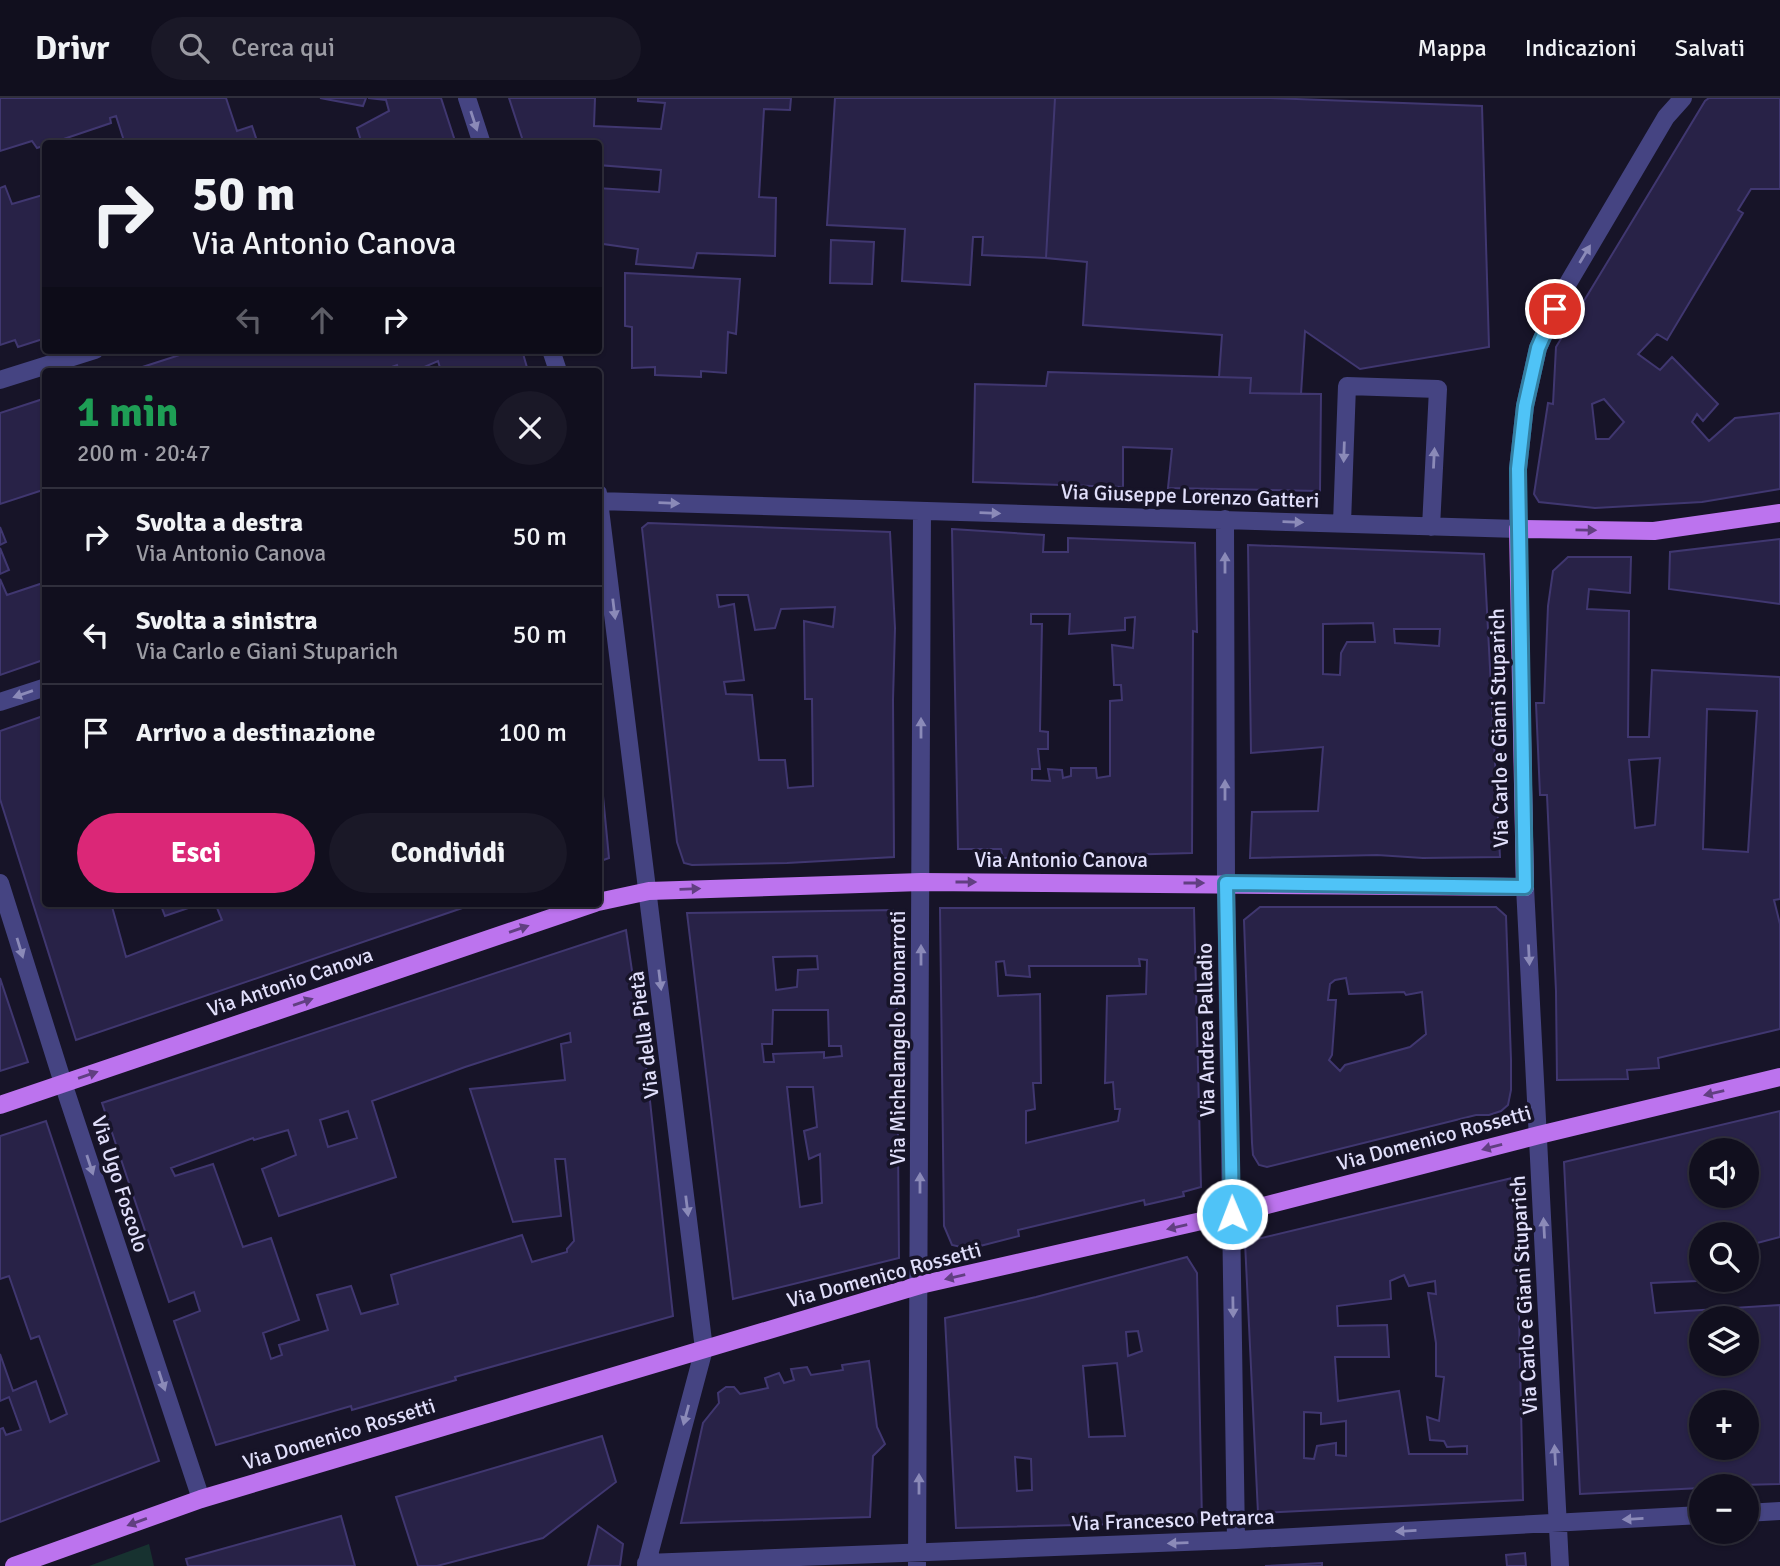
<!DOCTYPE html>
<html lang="it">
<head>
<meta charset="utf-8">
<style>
	:root { --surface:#110f1e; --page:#1a1827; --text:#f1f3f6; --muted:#9c9ca4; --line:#302f3c; --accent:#db2777 }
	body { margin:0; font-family:Signika,sans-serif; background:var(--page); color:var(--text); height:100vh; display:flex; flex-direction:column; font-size:26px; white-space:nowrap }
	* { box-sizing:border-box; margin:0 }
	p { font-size:23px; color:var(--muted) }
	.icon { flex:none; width:38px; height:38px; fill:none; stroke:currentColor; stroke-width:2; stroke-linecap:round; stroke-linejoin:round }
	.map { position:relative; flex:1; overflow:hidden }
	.panel { position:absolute; left:42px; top:270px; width:560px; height:539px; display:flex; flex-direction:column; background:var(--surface); border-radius:7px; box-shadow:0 2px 5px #0004,0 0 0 2px var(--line) }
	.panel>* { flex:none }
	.top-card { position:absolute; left:42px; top:42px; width:560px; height:214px; border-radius:7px; box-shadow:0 2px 5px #0004,0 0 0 2px var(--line); background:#110f1e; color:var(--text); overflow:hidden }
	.fabs { position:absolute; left:1689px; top:1040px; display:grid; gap:14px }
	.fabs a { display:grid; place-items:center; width:70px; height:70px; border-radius:50%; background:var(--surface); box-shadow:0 2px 5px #0004,0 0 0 2px var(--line); font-size:35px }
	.pin { position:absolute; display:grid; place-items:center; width:60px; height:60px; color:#fff; margin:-30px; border:4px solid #fff; border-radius:50%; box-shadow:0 2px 7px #0007 }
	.me { position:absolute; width:77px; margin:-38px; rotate:359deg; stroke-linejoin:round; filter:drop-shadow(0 0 5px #0008) }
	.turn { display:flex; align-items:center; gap:24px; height:147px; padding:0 35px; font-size:32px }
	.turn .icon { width:91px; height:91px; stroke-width:2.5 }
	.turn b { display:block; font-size:49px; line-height:60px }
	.lanes { display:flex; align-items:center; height:66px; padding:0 35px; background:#0003; justify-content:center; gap:35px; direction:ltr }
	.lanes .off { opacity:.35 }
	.round { display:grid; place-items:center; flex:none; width:74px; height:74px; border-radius:37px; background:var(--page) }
	.summary { display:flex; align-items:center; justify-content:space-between; height:119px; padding:0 35px }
	h1 { font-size:42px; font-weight:800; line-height:52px; color:#1e9e55 }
	.action { display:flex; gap:14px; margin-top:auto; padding:14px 35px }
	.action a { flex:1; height:80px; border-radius:42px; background:var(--accent); color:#fff; font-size:28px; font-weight:800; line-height:80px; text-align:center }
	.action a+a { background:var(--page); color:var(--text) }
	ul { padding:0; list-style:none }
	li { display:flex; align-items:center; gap:21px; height:98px; padding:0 35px; border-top:2px solid var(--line) }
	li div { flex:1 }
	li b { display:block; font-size:26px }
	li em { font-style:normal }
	header { display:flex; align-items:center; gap:42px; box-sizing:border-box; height:98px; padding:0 35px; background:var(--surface); border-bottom:2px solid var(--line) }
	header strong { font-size:33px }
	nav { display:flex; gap:38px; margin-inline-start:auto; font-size:24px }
	.search { width:490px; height:63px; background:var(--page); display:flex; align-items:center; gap:18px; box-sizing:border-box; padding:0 24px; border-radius:38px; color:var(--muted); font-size:26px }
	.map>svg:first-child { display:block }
	.green { fill:#173230 }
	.building { fill:#282247; stroke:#403770; stroke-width:2; fill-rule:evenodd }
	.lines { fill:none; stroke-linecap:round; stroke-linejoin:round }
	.minor { stroke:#454482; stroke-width:18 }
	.major { stroke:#bc73ee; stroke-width:18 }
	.oneway { fill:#8b8ab8 }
	.oneway2 { fill:#613f81 }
	.route-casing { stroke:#337fa1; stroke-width:18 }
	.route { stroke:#4fc3f7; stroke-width:12 }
	.labels { text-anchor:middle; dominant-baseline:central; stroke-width:7; stroke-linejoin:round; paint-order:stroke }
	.street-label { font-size:21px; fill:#e1dffb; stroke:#171428 }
</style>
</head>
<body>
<header>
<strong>Drivr</strong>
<div class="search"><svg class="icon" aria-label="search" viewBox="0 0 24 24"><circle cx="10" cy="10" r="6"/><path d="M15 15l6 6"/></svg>Cerca qui</div>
<nav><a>Mappa</a><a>Indicazioni</a><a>Salvati</a></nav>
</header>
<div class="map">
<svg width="1780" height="1468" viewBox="0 0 1780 1468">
	<rect width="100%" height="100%" fill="#171428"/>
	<path class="green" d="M 149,1446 L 154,1468 L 89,1468 Z"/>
	<path class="building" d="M 0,0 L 226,0 L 237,33 L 252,28 L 258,46 L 125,46 L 116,18 L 110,20 L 111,25 L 37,50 L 32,43 L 0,53 Z
		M 320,0 L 366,0 L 363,8 Z
		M 368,0 L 441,0 L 456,46 L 362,46 L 357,30 L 389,13 L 386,2 Z
		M 509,0 L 595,0 L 594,28 L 661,31 L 665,5 L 638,3 L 638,0 L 791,0 L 790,12 L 764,11 L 759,99 L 776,100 L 775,158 L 697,155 L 693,170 L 636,166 L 638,151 L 603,146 L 601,173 L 598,173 L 598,90 L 659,94 L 661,72 L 598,67 L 598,46 L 524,46 Z
		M 835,0 L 1055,0 L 1046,160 L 982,157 L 983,139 L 973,139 L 970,187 L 902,183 L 905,131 L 827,127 Z
		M 1055,0 L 1270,0 L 1482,8 L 1489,249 L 1360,271 L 1305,233 L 1301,296 L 1250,295 L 1251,280 L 1219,279 L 1222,237 L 1083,227 L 1087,164 L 1046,160 Z
		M 1709,0 L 1780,0 L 1780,91 L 1751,91 L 1738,112 L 1743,115 L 1667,242 L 1657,236 L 1638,256 L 1660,272 L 1672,259 L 1718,306 L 1703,323 L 1697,316 L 1692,324 L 1709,343 L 1735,320 L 1780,315 L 1780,391 L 1702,404 L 1595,410 L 1539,404 L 1534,396 L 1548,305 L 1553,306 L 1556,249 L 1705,3 ZM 1604,301 L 1624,324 L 1609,341 L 1596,341 L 1592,306 Z
		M 5,88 L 12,106 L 46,96 L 46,240 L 18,249 L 15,242 L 0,247 L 0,90 Z
		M 831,142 L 874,144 L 872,186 L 830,185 Z
		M 625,175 L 740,181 L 736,236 L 728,234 L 726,275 L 701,273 L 701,279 L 655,277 L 655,269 L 632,270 L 632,229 L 625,228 Z
		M 195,252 L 522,252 L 528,273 L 441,273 L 438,263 L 415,273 L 399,273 L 397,267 L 381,273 L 130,273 Z
		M 1048,274 L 1251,280 L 1250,295 L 1321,296 L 1320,393 L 1168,390 L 1172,351 L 1123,349 L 1123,389 L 973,384 L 975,286 L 1046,288 Z
		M 46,300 L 46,391 L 0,406 L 0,315 Z
		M 648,425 L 890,434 L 895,530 L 893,602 L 894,759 L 787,765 L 692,767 L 684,765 L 677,744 L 642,430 ZM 717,497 L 748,497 L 755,532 L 775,530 L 781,511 L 835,509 L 833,529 L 804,523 L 805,601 L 812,601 L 813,688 L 788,690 L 785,662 L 759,662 L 752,597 L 726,596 L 724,584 L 744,582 L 734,506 L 719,509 Z
		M 0,429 L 6,444 L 0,447 Z
		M 952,431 L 1044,437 L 1043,454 L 1068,454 L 1068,440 L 1195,445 L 1197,534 L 1193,533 L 1192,755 L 1003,760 L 1001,751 L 958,751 ZM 1031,516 L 1070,516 L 1069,536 L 1125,532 L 1125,520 L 1135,519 L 1133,550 L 1112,547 L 1114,587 L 1121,587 L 1122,602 L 1110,603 L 1110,678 L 1097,680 L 1096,670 L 1071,670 L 1071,678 L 1063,680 L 1062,672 L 1048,671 L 1050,683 L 1032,682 L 1032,671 L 1040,671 L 1038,651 L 1048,651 L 1048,634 L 1040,633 L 1042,526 L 1031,526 Z
		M 1780,441 L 1780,506 L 1669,491 L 1670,454 Z
		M 1248,447 L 1484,456 L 1500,759 L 1423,760 L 1377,757 L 1250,760 L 1252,714 L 1318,713 L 1323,649 L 1251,655 ZM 1373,525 L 1375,544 L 1347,544 L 1341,555 L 1340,577 L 1323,576 L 1323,526 ZM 1394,531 L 1440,531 L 1439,548 L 1395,545 Z
		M 0,450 L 9,472 L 0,476 Z
		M 1568,459 L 1631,459 L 1630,495 L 1589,491 L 1587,511 L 1629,513 L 1628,639 L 1649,639 L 1652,572 L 1780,579 L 1780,801 L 1774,802 L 1780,826 L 1780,931 L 1658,960 L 1659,970 L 1627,972 L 1628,981 L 1557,982 L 1556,893 L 1547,697 L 1540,697 L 1536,605 L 1544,605 L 1548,508 L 1553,473 ZM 1707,611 L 1757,613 L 1748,754 L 1703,751 ZM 1660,660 L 1655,727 L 1635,730 L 1629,662 Z
		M 0,481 L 7,497 L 46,484 L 46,561 L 0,577 Z
		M 46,617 L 46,805 L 111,805 L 126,859 L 222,822 L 215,805 L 477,805 L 76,942 L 0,701 L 0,633 Z
		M 598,646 L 609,760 L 598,764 Z
		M 160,805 L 203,805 L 165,818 Z
		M 1260,809 L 1496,809 L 1506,818 L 1511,962 L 1511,992 L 1508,1007 L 1501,1013 L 1489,1017 L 1476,1017 L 1267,1069 L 1259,1067 L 1253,1057 L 1252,1045 L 1244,822 ZM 1346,880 L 1349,896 L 1404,894 L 1406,897 L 1422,894 L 1426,936 L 1410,949 L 1345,967 L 1340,973 L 1329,962 L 1332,957 L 1336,902 L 1328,902 L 1330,886 L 1335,882 Z
		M 940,810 L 1194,810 L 1201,1089 L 1183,1094 L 1184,1098 L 1145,1107 L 1144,1102 L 1018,1132 L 1019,1138 L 980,1148 L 979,1145 L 961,1149 L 952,1147 L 944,1128 ZM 1139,861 L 1147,862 L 1146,896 L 1107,898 L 1105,985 L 1113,984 L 1115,1011 L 1120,1011 L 1118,1023 L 1026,1045 L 1026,1013 L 1035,1011 L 1033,985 L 1041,985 L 1040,896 L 998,898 L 996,864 L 1004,863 L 1006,877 L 1030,879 L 1029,868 L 1140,868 Z
		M 896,812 L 899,1160 L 733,1201 L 687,815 ZM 817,858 L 818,871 L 798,872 L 797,889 L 776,892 L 773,859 ZM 773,912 L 828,912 L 829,948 L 841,948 L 842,958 L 824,960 L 824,954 L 773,956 L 774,964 L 764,964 L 762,946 L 772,946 ZM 787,989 L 813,989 L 817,1029 L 804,1033 L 809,1061 L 820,1056 L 822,1105 L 800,1109 Z
		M 626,832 L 647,975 L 673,1218 L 455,1279 L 456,1282 L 352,1312 L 351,1308 L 216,1347 L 174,1223 L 200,1213 L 194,1194 L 169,1204 L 102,1005 ZM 570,935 L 571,944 L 561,946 L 565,982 L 470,991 L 513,1124 L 561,1118 L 555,1061 L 565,1061 L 574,1143 L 567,1151 L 567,1154 L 532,1164 L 522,1137 L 391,1177 L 398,1206 L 361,1216 L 351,1188 L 317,1197 L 328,1232 L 279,1247 L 282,1257 L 271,1261 L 263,1235 L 299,1222 L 271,1140 L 243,1149 L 213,1066 L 175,1078 L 171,1070 L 253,1040 L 254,1042 L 288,1032 L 296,1057 L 262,1071 L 279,1118 L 396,1079 L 372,1003 L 465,969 ZM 348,1013 L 357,1040 L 328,1049 L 320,1022 Z
		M 0,880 L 28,964 L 0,973 Z
		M 1780,1013 L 1780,1139 L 1746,1148 L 1746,1136 L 1701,1136 L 1701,1159 L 1694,1161 L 1697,1183 L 1651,1185 L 1655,1215 L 1780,1207 L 1780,1386 L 1701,1388 L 1701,1390 L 1580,1396 L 1564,1064 ZM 1701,1052 L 1746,1052 L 1746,1097 L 1701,1097 ZM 1701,1220 L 1746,1220 L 1746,1265 L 1701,1265 ZM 1701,1304 L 1746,1304 L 1746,1349 L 1701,1349 Z
		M 46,1023 L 159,1363 L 0,1424 L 0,1331 L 3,1330 L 6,1337 L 21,1332 L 9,1299 L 0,1303 L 0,1256 L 13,1293 L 36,1283 L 50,1324 L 67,1316 L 39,1238 L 31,1241 L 9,1178 L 0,1181 L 0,1038 Z
		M 1516,1079 L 1523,1402 L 1258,1415 L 1245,1144 ZM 1404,1177 L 1409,1188 L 1435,1183 L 1436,1196 L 1428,1195 L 1436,1245 L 1436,1278 L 1444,1279 L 1439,1323 L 1427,1319 L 1430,1342 L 1444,1343 L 1447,1349 L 1467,1348 L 1467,1356 L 1409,1356 L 1399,1293 L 1338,1303 L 1335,1259 L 1389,1259 L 1387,1227 L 1338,1228 L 1337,1208 L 1391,1201 L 1390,1183 ZM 1304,1314 L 1321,1315 L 1321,1326 L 1346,1323 L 1346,1358 L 1336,1357 L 1336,1345 L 1317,1348 L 1314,1361 L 1304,1360 Z
		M 1187,1159 L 1197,1175 L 1202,1424 L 956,1430 L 945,1220 L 1036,1199 ZM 1138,1233 L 1142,1253 L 1128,1258 L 1126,1234 ZM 1117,1265 L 1125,1338 L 1089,1339 L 1083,1268 ZM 1015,1359 L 1031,1361 L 1032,1392 L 1017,1393 Z
		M 869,1263 L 877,1329 L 885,1346 L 873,1358 L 870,1419 L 681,1425 L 703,1325 L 719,1305 L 718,1295 L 726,1289 L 734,1289 L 740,1296 L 768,1290 L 765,1280 L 779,1275 L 784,1285 L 794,1282 L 791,1271 L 807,1269 L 811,1277 L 843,1272 L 842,1267 Z
		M 602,1338 L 616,1384 L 543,1440 L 437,1468 L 418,1468 L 396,1399 Z
		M 341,1418 L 355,1468 L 188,1468 L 186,1461 Z
		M 598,1428 L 623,1446 L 620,1468 L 588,1468 Z
		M 1525,1455 L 1526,1468 L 1507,1468 L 1506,1457 Z
		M 1322,1465 L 1322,1468 L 1265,1468 Z"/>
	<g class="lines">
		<path class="minor" d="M 467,0 L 482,46
			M 551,252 L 558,273
			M 0,282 L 95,252
			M 598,395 L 704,1251 L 646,1468
			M 598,403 L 1518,431 L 1518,371 L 1525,308 L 1538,250 L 1564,192 L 1666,19 L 1683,0
			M 1225,421 L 1226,785 L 1236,1442
			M 1342,425 L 1347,288 L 1438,291 L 1431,429
			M 0,604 L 46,589
			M 0,785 L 63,985 L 201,1401
			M 1525,789 L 1560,1468
			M 1746,1415 L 1780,1413
			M 646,1465 L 1236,1442 L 1701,1417
			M 917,1468 L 922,413"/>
		<path class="major" d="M 598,804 L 649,793 L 921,784 L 1525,789 L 1518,431 L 1654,433 L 1780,415
			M 0,1007 L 595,805
			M 14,1468 L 201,1401 L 920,1187 L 1232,1116 L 1539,1037 L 1780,979"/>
	</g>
	<defs><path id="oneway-solid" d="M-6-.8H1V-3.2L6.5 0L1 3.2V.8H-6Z" transform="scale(1.75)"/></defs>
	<g class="oneway">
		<use href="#oneway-solid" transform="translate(474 23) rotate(72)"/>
		<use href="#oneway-solid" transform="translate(1585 156) rotate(-59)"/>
		<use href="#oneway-solid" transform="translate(1344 354) rotate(92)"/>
		<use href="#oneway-solid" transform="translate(1434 360) rotate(-87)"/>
		<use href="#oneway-solid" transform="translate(669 405) rotate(2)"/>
		<use href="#oneway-solid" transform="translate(990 415) rotate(2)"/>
		<use href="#oneway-solid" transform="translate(1293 424) rotate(2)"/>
		<use href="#oneway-solid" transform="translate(1225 465) rotate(-90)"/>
		<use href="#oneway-solid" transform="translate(614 511) rotate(83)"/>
		<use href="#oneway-solid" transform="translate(23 596) rotate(161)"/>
		<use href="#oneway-solid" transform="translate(921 630) rotate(-90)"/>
		<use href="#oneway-solid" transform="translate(1225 692) rotate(-90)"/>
		<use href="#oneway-solid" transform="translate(20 850) rotate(73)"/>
		<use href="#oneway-solid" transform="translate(921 857) rotate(-90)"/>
		<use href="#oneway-solid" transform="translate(1529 857) rotate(87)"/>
		<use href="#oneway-solid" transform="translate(660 882) rotate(83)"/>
		<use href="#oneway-solid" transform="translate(90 1067) rotate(72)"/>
		<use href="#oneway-solid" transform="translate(920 1085) rotate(-90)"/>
		<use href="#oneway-solid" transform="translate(687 1108) rotate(83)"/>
		<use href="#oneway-solid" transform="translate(1544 1130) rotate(-93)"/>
		<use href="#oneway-solid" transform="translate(1233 1209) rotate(89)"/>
		<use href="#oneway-solid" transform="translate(162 1283) rotate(72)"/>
		<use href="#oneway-solid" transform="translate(686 1317) rotate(105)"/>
		<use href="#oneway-solid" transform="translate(1555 1357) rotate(-93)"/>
		<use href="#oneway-solid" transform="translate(919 1386) rotate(-90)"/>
		<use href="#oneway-solid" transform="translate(1633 1421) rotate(177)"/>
		<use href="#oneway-solid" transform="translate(1406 1433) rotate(177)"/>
		<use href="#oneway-solid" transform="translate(1178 1445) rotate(178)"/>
	</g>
	<g class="oneway2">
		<use href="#oneway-solid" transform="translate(1586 432) rotate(1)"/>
		<use href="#oneway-solid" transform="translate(966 784)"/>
		<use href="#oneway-solid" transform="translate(1194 785)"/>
		<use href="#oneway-solid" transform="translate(690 791) rotate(-2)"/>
		<use href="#oneway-solid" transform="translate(519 831) rotate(-19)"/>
		<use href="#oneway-solid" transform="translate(303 904) rotate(-19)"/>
		<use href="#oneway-solid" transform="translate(88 977) rotate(-19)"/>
		<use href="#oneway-solid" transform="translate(1714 995) rotate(167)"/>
		<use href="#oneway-solid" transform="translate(1492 1049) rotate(165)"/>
		<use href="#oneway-solid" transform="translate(1177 1129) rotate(167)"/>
		<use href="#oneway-solid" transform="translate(955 1179) rotate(167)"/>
		<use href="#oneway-solid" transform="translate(137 1424) rotate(160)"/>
	</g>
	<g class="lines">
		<g class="route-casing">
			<path id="route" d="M 1232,1116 L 1226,785 L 1525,789 L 1518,371 L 1525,308 L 1538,250 L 1555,211"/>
		</g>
		<use href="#route" class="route"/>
	</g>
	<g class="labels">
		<g class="street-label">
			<text transform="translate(1190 398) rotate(2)">Via Giuseppe Lorenzo Gatteri</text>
			<text transform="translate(1499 630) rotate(-91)">Via Carlo e Giani Stuparich</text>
			<text x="1061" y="762">Via Antonio Canova</text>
			<text transform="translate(290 884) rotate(-19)">Via Antonio Canova</text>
			<text transform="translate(1206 932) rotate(-91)">Via Andrea Palladio</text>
			<text transform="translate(644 937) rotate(-97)">Via della Pietà</text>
			<text transform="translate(898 940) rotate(-90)">Via Michelangelo Buonarroti</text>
			<text transform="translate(1434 1040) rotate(-15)">Via Domenico Rossetti</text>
			<text transform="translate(120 1086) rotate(72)">Via Ugo Foscolo</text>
			<text transform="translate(884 1177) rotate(-15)">Via Domenico Rossetti</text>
			<text transform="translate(1524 1197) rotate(-93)">Via Carlo e Giani Stuparich</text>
			<text transform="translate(339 1336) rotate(-17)">Via Domenico Rossetti</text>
			<text transform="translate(1173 1422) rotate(-2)">Via Francesco Petrarca</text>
		</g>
	</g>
</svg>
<div class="fabs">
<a><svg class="icon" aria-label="sound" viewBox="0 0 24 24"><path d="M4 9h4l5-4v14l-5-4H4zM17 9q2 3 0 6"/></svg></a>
<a><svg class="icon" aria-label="search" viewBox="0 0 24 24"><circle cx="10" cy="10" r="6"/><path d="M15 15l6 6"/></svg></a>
<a><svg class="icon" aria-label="layers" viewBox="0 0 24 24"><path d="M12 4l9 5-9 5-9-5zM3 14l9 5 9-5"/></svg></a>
<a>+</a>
<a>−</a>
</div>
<div class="pin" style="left:1555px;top:211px;background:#d93025"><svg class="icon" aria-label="arrive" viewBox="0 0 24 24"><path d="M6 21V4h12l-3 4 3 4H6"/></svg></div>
<svg class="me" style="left:1232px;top:1116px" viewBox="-20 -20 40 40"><circle r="17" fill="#4fc3f7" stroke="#fff" stroke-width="3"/><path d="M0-11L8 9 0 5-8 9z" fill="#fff"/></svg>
<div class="top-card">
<div class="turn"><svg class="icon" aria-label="right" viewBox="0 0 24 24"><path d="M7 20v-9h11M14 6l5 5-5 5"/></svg><div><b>50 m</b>Via Antonio Canova</div></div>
<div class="lanes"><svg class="icon off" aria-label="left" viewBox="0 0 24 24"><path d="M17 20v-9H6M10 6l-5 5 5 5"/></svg><svg class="icon off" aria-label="ahead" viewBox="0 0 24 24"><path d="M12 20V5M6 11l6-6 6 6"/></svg><svg class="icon" aria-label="right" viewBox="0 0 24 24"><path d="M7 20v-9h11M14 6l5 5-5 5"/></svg></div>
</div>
<section class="panel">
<div class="summary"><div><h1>1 min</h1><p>200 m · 20:47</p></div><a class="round"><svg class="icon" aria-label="close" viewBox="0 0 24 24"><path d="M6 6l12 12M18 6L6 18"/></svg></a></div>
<ul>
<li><svg class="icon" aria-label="right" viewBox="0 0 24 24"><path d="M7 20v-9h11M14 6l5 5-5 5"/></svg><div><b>Svolta a destra</b><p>Via Antonio Canova</p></div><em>50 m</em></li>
<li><svg class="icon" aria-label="left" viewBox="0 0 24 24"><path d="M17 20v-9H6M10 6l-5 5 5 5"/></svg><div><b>Svolta a sinistra</b><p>Via Carlo e Giani Stuparich</p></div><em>50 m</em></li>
<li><svg class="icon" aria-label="arrive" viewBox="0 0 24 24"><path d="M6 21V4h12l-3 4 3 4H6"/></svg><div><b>Arrivo a destinazione</b></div><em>100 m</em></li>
</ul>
<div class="action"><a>Esci</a><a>Condividi</a></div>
</section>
</div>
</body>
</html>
